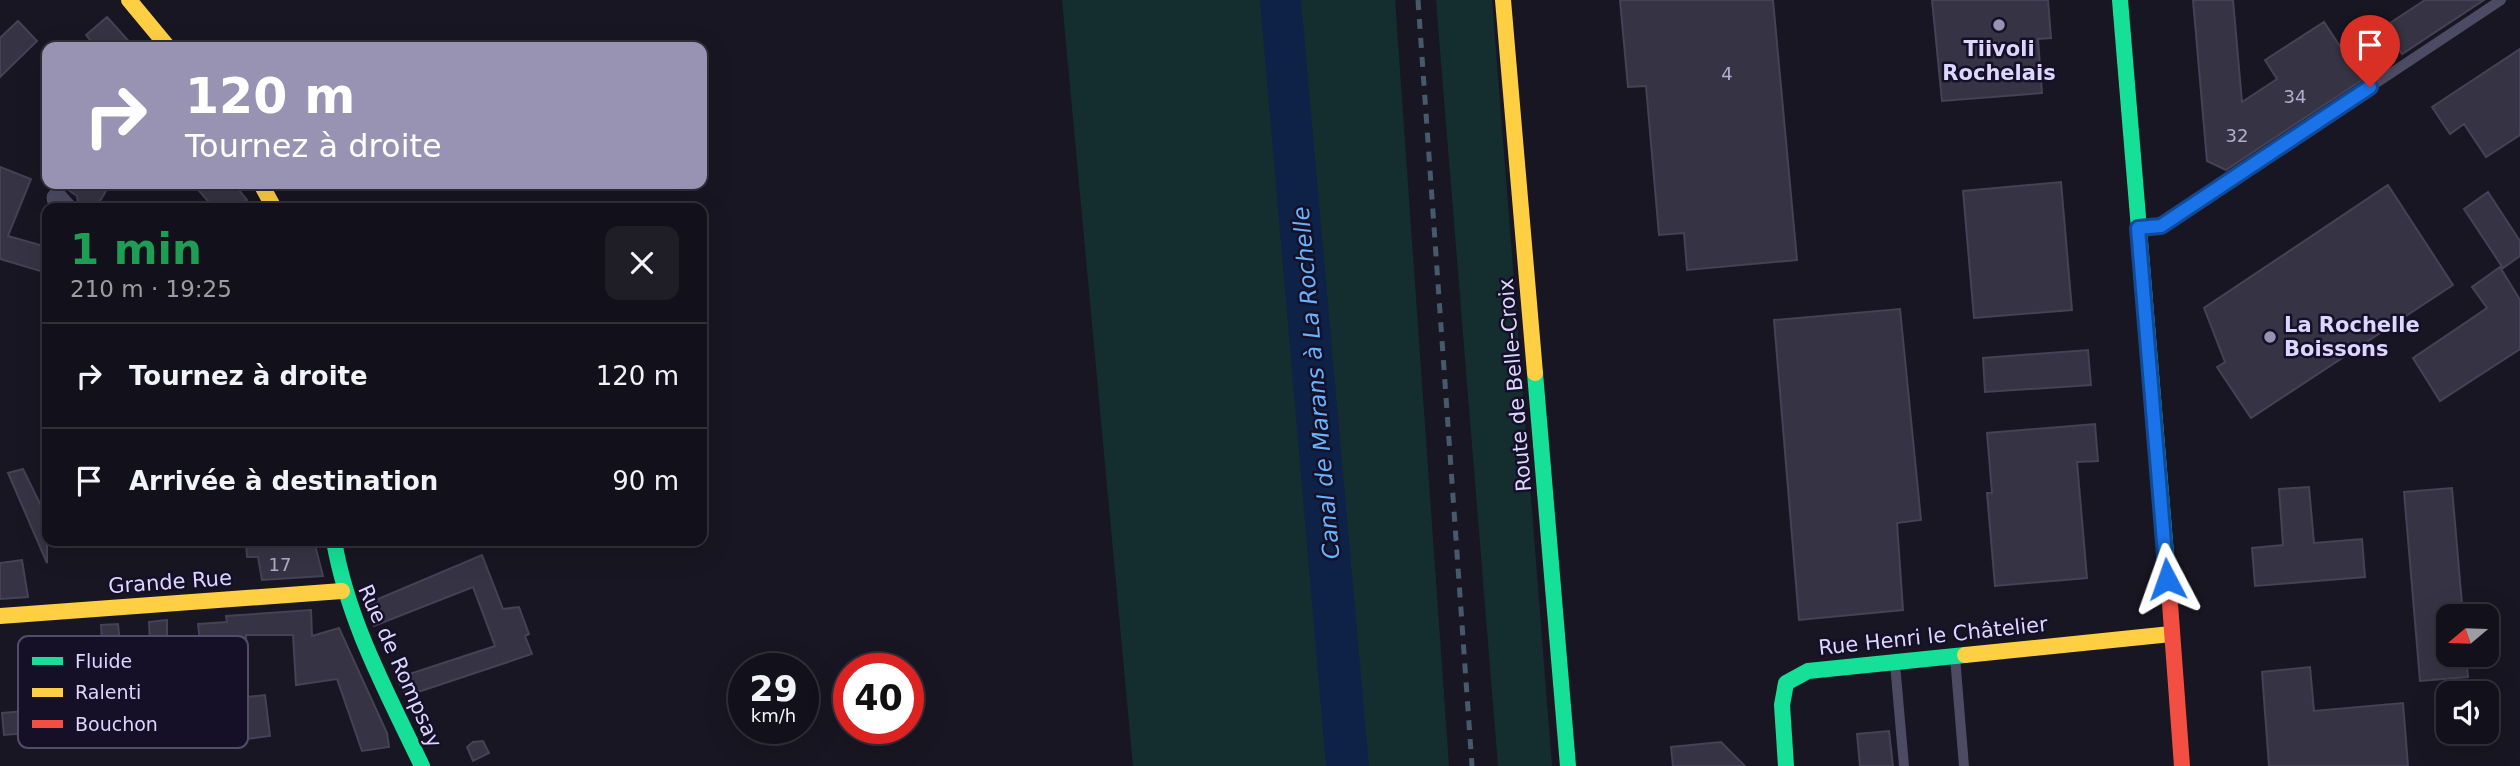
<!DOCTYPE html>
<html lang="fr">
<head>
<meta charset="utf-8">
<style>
	:root { --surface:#12101a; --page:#1f1e27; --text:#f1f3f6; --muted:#9c9da2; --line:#313039 }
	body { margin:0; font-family:"DejaVu Sans",sans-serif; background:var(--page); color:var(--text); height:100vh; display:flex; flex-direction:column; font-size:26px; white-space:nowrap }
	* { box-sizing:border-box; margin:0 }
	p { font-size:23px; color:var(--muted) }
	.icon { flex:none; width:38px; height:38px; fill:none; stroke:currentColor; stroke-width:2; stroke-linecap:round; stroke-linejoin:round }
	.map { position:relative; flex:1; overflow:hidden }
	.side { position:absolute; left:42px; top:203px; width:665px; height:343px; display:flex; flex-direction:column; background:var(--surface); border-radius:14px; box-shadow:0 7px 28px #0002,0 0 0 2px var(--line) }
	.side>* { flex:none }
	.banner { position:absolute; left:42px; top:42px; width:665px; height:147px; border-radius:14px; box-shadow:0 7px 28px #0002,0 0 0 2px var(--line); background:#9893b2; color:#fff; overflow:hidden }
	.needle { width:46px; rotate:251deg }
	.fabs { position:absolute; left:2436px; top:604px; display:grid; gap:14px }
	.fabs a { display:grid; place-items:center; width:63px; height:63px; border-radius:14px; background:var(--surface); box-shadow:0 7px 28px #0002,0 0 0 2px var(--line); font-size:35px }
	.speed { position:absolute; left:728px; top:653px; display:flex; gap:14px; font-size:35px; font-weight:700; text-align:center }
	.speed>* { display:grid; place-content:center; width:91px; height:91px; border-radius:50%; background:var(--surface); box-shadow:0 7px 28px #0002,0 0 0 2px var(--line); line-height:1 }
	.speed small { font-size:18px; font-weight:400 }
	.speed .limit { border:10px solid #d22; background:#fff; color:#111 }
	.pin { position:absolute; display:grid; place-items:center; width:60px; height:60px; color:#fff; margin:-72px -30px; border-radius:50% 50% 50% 0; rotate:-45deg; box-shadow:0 0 7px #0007 }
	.pin .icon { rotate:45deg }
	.me { position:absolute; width:77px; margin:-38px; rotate:356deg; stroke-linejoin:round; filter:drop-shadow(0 0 5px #0008) }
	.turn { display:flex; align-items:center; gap:24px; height:147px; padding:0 28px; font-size:32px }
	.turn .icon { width:91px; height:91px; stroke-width:2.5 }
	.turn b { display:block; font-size:49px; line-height:60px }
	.round { display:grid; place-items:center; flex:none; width:74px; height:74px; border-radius:14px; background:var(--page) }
	.summary { display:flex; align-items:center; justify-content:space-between; height:119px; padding:0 28px }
	h1 { font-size:42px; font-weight:800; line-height:52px; color:#1e9e55 }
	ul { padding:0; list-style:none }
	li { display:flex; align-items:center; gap:21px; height:105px; padding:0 28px; border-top:2px solid var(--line) }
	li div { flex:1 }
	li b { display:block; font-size:26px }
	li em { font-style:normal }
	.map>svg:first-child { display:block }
	.green { fill:#142e30 }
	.water { fill:#0e2147 }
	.building { fill:#363444; stroke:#454156; stroke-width:2 }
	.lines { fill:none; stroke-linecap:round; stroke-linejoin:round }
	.lane { stroke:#4c4b63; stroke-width:10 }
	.street { stroke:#4c4b63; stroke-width:21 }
	.fast { stroke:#16e098; stroke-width:16 }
	.slow { stroke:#ffcf43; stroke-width:16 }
	.jam { stroke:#f24e42; stroke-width:16 }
	.rail { stroke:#455a6d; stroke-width:5; stroke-dasharray:10 9; stroke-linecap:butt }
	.route-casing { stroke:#114b97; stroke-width:18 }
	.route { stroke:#1a73e8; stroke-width:12 }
	.poi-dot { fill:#9893b2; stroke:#151028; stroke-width:2.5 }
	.labels { text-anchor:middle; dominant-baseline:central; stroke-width:5; stroke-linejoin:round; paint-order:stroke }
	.number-label { font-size:18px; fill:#b3aed0 }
	.poi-label { font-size:21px; font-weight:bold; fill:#ddd7ff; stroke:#151028 }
	.street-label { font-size:21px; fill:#ddd7ff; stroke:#151028 }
	.water-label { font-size:23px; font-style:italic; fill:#66b4ff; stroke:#151028 }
	.key { fill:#151028; stroke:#514c68; stroke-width:2 }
	.key-label { font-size:19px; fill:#ddd7ff }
</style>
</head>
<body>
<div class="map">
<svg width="2520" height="766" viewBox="0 0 2520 766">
	<rect width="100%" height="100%" fill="#181622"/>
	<path class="green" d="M 1062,0 L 1395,0 L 1449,766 L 1133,766 Z
		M 1436,0 L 1492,0 L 1552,766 L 1498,766 Z"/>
	<path class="water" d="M 1260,0 L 1301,0 L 1369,766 L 1326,766 Z"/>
	<path class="building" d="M 1620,0 L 1773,0 L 1797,260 L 1687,270 L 1684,233 L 1659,235 L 1646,86 L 1628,87 Z
		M 1932,0 L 2048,0 L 2051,38 L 2038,39 L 2042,93 L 1942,101 Z
		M 2193,0 L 2233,0 L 2242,102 L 2277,79 L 2265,60 L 2324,22 L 2362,80 L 2226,170 L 2207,161 Z
		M 2425,0 L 2484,0 L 2402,54 L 2384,27 Z
		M 107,17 L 134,47 L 96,47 L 86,35 Z
		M 18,21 L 37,41 L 0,77 L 0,38 Z
		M 2520,49 L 2520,135 L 2486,157 L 2464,124 L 2450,134 L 2432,107 Z
		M 0,167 L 31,179 L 8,236 L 47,247 L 47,273 L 0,259 Z
		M 2061,182 L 2072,310 L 1974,318 L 1963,191 Z
		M 49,184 L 110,184 L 96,208 L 79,208 L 77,196 L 62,186 Z
		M 193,184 L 234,184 L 247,200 L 238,208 L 214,208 Z
		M 2388,185 L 2453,285 L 2251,418 L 2217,367 L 2225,362 L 2204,308 Z
		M 2488,192 L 2520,241 L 2520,256 L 2503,268 L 2464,209 Z
		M 2500,267 L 2520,300 L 2520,349 L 2440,401 L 2413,358 L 2487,308 L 2472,287 Z
		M 1900,309 L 1921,520 L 1897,523 L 1903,610 L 1799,620 L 1774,320 Z
		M 2088,350 L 2091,385 L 1985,392 L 1983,358 Z
		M 2095,424 L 2098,461 L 2077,462 L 2087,578 L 1995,586 L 1987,493 L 1992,493 L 1987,433 Z
		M 23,469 L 47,518 L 47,563 L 8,473 Z
		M 2309,487 L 2314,543 L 2362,539 L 2365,577 L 2255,586 L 2252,548 L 2283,545 L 2279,489 Z
		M 2452,488 L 2463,616 L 2448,616 L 2448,654 L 2466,654 L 2468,677 L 2420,681 L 2404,492 Z
		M 246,541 L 314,541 L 323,576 L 262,580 L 258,557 L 247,557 Z
		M 482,555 L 503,609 L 519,607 L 529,634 L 525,636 L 532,654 L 406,696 L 397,678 L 495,646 L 473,587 L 374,626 L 366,604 Z
		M 22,560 L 28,597 L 0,599 L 0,563 Z
		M 311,610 L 312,636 L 339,628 L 387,733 L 389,747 L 362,751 L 337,679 L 296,685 L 293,635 L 246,635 L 247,662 L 229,661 L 229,649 L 201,651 L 198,624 L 227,622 L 226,616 Z
		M 167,620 L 167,653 L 175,653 L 176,678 L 169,678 L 172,717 L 231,718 L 226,679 L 244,677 L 246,697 L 265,695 L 270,736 L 239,740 L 239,748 L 158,747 L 150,675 L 104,676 L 101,625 L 118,624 L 120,643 L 150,642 L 149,622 Z
		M 2310,667 L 2314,711 L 2403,703 L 2408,766 L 2269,766 L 2262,672 Z
		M 39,710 L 41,732 L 4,735 L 2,713 Z
		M 1889,731 L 1893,766 L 1860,766 L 1857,734 Z
		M 483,741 L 489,753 L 473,761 L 467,747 L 473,742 Z
		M 1721,742 L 1745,766 L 1673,766 L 1671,747 Z"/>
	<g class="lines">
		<path class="lane" d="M 2141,227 L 2161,226 L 2501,0
			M 1955,657 L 1964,766
			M 1895,664 L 1904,766"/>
		<path class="street" d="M 57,198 L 66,208"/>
		<path class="fast" d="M 2120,0 L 2169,590
			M 1535,373 L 1568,766
			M 334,541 C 348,622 387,692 422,766
			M 1786,766 L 1782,705 L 1786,683 L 1808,671 L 1965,655"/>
		<path class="slow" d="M 129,0 L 168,47
			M 1503,0 L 1535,373
			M 261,184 L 274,208
			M 0,616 L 342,591
			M 1965,655 L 2171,634"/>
		<path class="jam" d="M 2169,590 L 2182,766"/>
		<path class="rail" d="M 1418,0 L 1472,766"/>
	</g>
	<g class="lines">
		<g class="route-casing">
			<path id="route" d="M 2167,579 L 2138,228 L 2161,226 L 2370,87"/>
		</g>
		<use href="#route" class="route"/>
	</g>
	<g class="poi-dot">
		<circle cx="1999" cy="25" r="7"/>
		<circle cx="2270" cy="337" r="7"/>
	</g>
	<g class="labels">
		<g class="number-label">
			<text x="1727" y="73">4</text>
			<text x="2295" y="96">34</text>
			<text x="2237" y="135">32</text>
			<text x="280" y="564">17</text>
		</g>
		<g class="poi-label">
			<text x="1999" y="49">Tiivoli<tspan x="1999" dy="24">Rochelais</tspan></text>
			<text x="2284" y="325" text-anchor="start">La Rochelle<tspan x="2284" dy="24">Boissons</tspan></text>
		</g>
		<g class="street-label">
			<text transform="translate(1515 385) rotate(-95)">Route de Belle-Croix</text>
			<text transform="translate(170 582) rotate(-4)">Grande Rue</text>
			<text transform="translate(1933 636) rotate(-6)">Rue Henri le Châtelier</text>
			<text transform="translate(400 666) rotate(66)">Rue de Rompsay</text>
		</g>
		<g class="water-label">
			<text transform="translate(1316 383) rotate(-95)">Canal de Marans à La Rochelle</text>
		</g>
	</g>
	<rect x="18" y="636" width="230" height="112" rx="10" class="key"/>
	<rect x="32" y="657" width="31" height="8" fill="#16e098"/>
	<rect x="32" y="688" width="31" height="9" fill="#ffcf43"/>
	<rect x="32" y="720" width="31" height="8" fill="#f24e42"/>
	<g class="key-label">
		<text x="75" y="668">Fluide</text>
		<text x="75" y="699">Ralenti</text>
		<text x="75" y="731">Bouchon</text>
	</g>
</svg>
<div class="fabs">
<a><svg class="needle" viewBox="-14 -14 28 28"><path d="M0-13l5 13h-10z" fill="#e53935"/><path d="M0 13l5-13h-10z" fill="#9c9da2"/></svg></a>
<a><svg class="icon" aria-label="sound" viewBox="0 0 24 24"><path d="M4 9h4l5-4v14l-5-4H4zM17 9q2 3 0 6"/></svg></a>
</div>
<div class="speed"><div>29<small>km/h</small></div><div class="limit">40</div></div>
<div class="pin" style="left:2370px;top:87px;background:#d93025"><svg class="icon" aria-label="arrive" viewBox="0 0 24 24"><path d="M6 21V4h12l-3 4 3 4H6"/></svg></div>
<svg class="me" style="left:2167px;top:579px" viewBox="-20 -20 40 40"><path d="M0-17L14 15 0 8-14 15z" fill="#1a73e8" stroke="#fff" stroke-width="4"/></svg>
<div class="banner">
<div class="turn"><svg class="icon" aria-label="right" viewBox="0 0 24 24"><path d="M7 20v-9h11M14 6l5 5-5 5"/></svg><div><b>120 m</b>Tournez à droite</div></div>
</div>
<section class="side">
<div class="summary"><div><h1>1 min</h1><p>210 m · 19:25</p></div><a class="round"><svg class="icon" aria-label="close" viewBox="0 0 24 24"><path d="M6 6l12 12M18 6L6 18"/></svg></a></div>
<ul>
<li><svg class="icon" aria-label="right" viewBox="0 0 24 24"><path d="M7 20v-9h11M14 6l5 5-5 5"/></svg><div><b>Tournez à droite</b></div><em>120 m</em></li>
<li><svg class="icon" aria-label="arrive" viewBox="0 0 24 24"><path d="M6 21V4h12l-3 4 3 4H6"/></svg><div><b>Arrivée à destination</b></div><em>90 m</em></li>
</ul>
</section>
</div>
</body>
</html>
